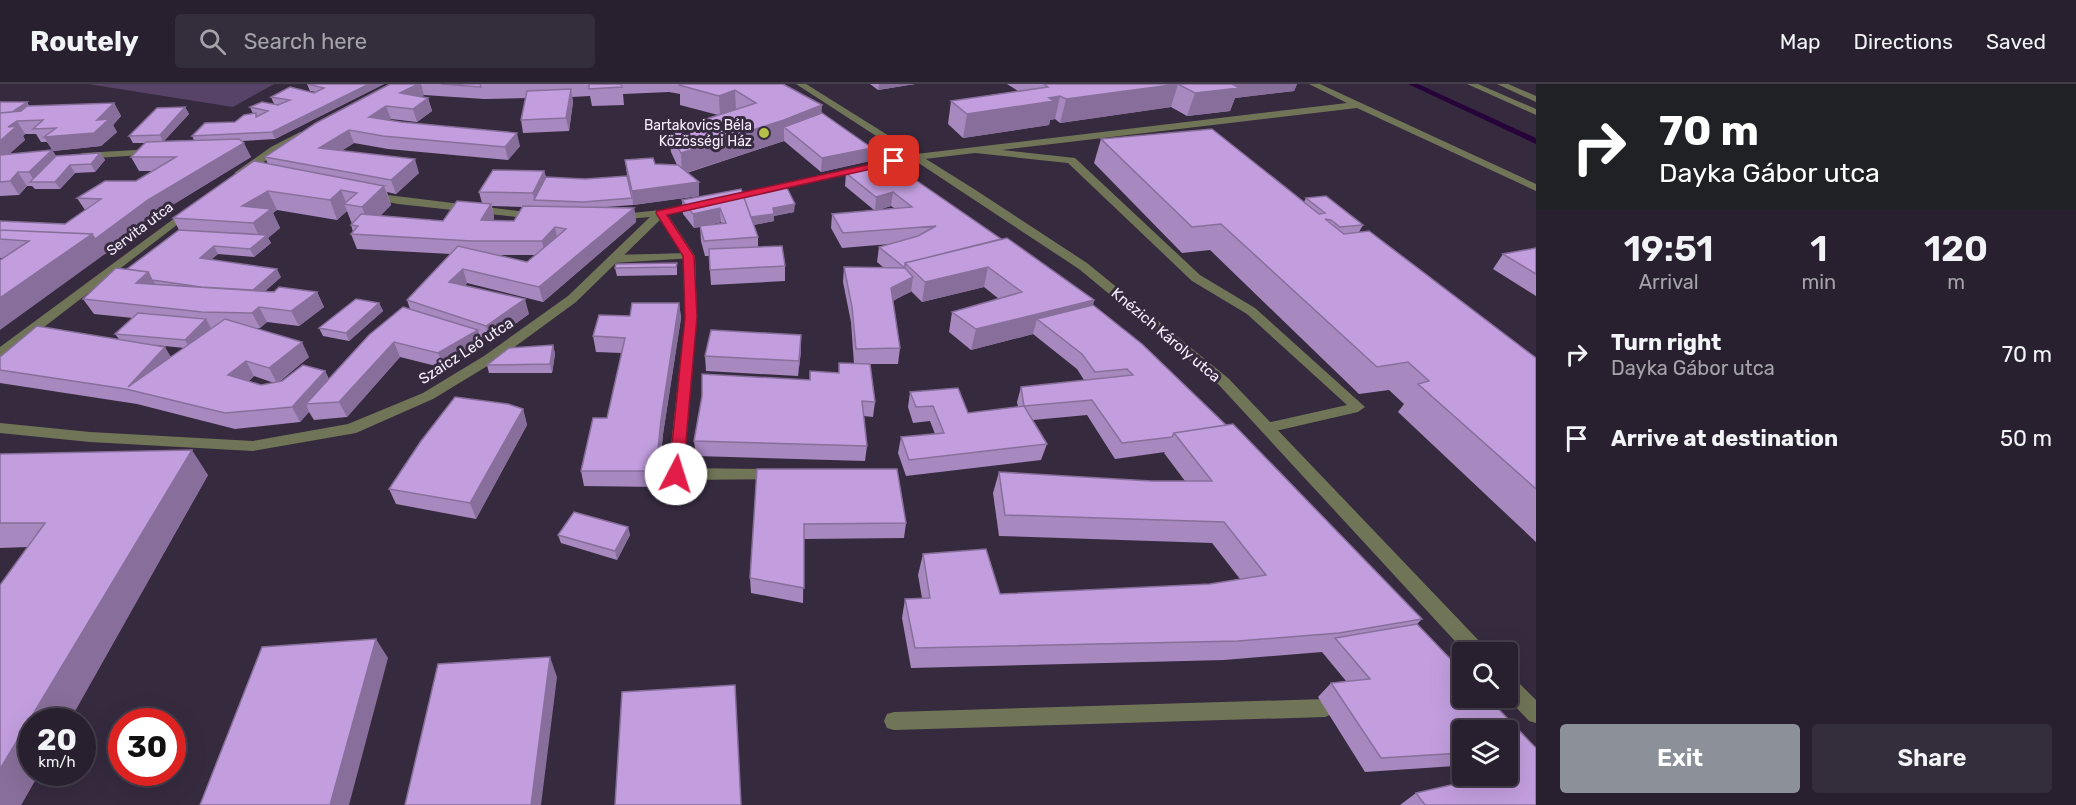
<!DOCTYPE html>
<html lang="en">
<head>
<meta charset="utf-8">
<style>
	:root { --surface:#28202f; --page:#342d3b; --text:#f1f3f6; --muted:#a5a3aa; --line:#443e4b; --accent:#8c9099 }
	body { margin:0; font-family:Rubik,sans-serif; background:var(--page); color:var(--text); height:100vh; display:flex; flex-direction:column; font-size:22px; white-space:nowrap }
	* { box-sizing:border-box; margin:0 }
	p { font-size:20px; color:var(--muted) }
	.icon { flex:none; width:33px; height:33px; fill:none; stroke:currentColor; stroke-width:2; stroke-linecap:round; stroke-linejoin:round }
	.map { position:relative; flex:1; overflow:hidden }
	.drawer { display:flex; flex-direction:column; background:var(--surface); width:540px }
	.drawer>* { flex:none }
	.top-card { background:#202124; color:#fff; overflow:hidden }
	.tools { position:absolute; left:1452px; top:558px; display:grid; gap:12px }
	.tools a { display:grid; place-items:center; width:66px; height:66px; border-radius:6px; background:var(--surface); box-shadow:0 6px 24px #0002,0 0 0 2px var(--line); font-size:30px }
	.speed { position:absolute; left:18px; top:624px; display:flex; gap:12px; font-size:30px; font-weight:700; text-align:center }
	.speed>* { display:grid; place-content:center; width:78px; height:78px; border-radius:50%; background:var(--surface); box-shadow:0 6px 24px #0002,0 0 0 2px var(--line); line-height:1 }
	.speed small { font-size:15px; font-weight:400 }
	.speed .limit { border:9px solid #d22; background:#fff; color:#111 }
	.pin { position:absolute; display:grid; place-items:center; width:51px; height:51px; color:#fff; margin:-26px; border-radius:12px; box-shadow:0 3px 9px #0006 }
	.me { position:absolute; width:66px; margin:-33px; rotate:5deg; stroke-linejoin:round; filter:drop-shadow(0 0 4px #0008) }
	.turn { display:flex; align-items:center; gap:21px; height:126px; padding:0 24px; font-size:27px }
	.turn .icon { width:78px; height:78px; stroke-width:2.5 }
	.turn b { display:block; font-size:42px; line-height:51px }
	.eta { display:flex; justify-content:space-evenly; align-items:center; height:102px; text-align:center }
	.eta b { font-size:36px; font-weight:600; line-height:42px }
	.action { display:flex; gap:12px; margin-top:auto; padding:12px 24px }
	.action a { flex:1; height:69px; border-radius:6px; background:var(--accent); color:#fff; font-size:24px; font-weight:600; line-height:69px; text-align:center }
	.action a+a { background:var(--page); color:var(--text) }
	ul { padding:0; list-style:none }
	li { display:flex; align-items:center; gap:18px; height:84px; padding:0 24px }
	li div { flex:1 }
	li b { display:block; font-size:22px }
	li em { font-style:normal }
	header { display:flex; align-items:center; gap:36px; box-sizing:border-box; height:84px; padding:0 30px; background:var(--surface); border-bottom:2px solid var(--line) }
	header strong { font-size:28px }
	nav { display:flex; gap:33px; margin-inline-start:auto; font-size:21px }
	.search { width:420px; height:54px; background:var(--page); display:flex; align-items:center; gap:15px; box-sizing:border-box; padding:0 21px; border-radius:6px; color:var(--muted); font-size:22px }
	main { display:flex; flex:1; min-height:0 }
	.map>svg:first-child { display:block }
	.green { fill:#584368 }
	.lines { fill:none; stroke-linecap:round; stroke-linejoin:round }
	.stream { fill:#260339; fill-rule:evenodd }
	.lane { fill:#717557; fill-rule:evenodd }
	.street { fill:#717557; fill-rule:evenodd }
	.wall { fill:#a788bf; fill-rule:evenodd }
	.shaded-wall { fill:#886f9b }
	.building { fill:#c29ede; stroke:#886f9b; stroke-width:1.5 }
	.route { fill:#e11d48; stroke:#92132f; stroke-width:1.5 }
	.poi-dot { fill:#b7c148; stroke:#362a3f; stroke-width:2 }
	.labels { text-anchor:middle; dominant-baseline:central; stroke-width:6; stroke-linejoin:round; paint-order:stroke }
	.far-poi-label { font-size:14px; fill:#f7effd; stroke:#362a3f; text-anchor:end }
	.far-street-label { font-size:14px; fill:#f7effd; stroke:#362a3f }
	.street-label { font-size:15px; fill:#f7effd; stroke:#362a3f }
</style>
</head>
<body>
<header>
<strong>Routely</strong>
<div class="search"><svg class="icon" aria-label="search" viewBox="0 0 24 24"><circle cx="10" cy="10" r="6"/><path d="M15 15l6 6"/></svg>Search here</div>
<nav><a>Map</a><a>Directions</a><a>Saved</a></nav>
</header>
<main>
<div class="map">
<svg width="1536" height="721" viewBox="0 0 1536 721">
	<rect width="100%" height="100%" fill="#362a3f"/>
	<path class="green" d="M 88,0 L 274,0 L 233,23 Z"/>
	<g class="lines">
		<path class="stream" d="M 1408,0 L 1418,0 L 1536,54 L 1536,60 Z"/>
		<path class="lane" d="M 1309,0 L 1320,0 L 1536,100 L 1536,107 L 1357,24 L 1002,66 L 1075,74 L 1200,191 L 1255,224 L 1365,323 L 1358,328 L 1267,349 L 1262,348 L 1260,344 L 1262,340 L 1347,321 L 1247,230 L 1192,197 L 1068,79 L 975,69 L 916,76 L 911,73 L 916,70 L 1347,19 Z
			M 1497,0 L 1508,0 L 1536,12 L 1536,18 Z
			M 689,169 L 693,170 L 693,174 L 613,179 L 607,175 L 613,171 Z
			M 1325,615 L 1332,618 L 1335,624 L 1332,630 L 1325,633 L 894,646 L 887,644 L 884,637 L 887,630 L 894,628 Z"/>
		<path class="street" d="M 796,0 L 806,0 L 974,105 L 1087,179 L 1228,294 L 1484,562 L 1486,568 L 1465,568 L 1218,300 L 1079,185 L 914,76 L 721,117 L 720,115 L 725,112 L 907,72 Z
			M 1467,0 L 1478,0 L 1536,25 L 1536,31 Z
			M 300,48 L 308,50 L 243,91 L 234,89 L 271,63 Z
			M 154,65 L 159,68 L 157,70 L 82,75 L 77,72 L 82,69 Z
			M 371,109 L 535,129 L 540,132 L 535,135 L 398,120 L 367,114 L 366,112 Z
			M 702,117 L 707,120 L 706,122 L 668,131 L 695,172 L 697,233 L 684,384 L 775,385 L 780,387 L 783,391 L 780,395 L 676,396 L 671,394 L 668,390 L 685,233 L 683,172 L 660,136 L 576,218 L 494,278 L 433,315 L 356,349 L 253,367 L 90,358 L 0,349 L 0,339 L 90,348 L 253,357 L 348,340 L 423,309 L 484,272 L 568,212 L 650,133 L 616,136 L 612,135 L 612,131 L 661,126 Z
			M 191,122 L 196,125 L 195,127 L 5,273 L 0,274 L 0,263 Z
			M 1508,592 L 1515,595 L 1536,616 L 1536,639 L 1529,637 L 1507,614 Z"/>
	</g>
	<path class="wall" d="M 307,0 L 384,0 L 275,55 L 242,57 L 251,73 L 156,131 L 105,170 L 0,174 L 0,137 L 65,140 L 85,126 L 77,114 L 136,97 L 154,87 L 139,87 L 131,73 L 145,59 L 133,59 L 129,52 L 185,23 L 189,30 L 164,57 L 194,56 L 192,52 L 235,38 L 253,30 L 250,23 L 279,21 L 274,20 L 271,13 L 314,9 L 316,8 L 310,7 Z
		M 390,0 L 783,0 L 822,29 L 872,64 L 870,77 L 821,88 L 784,57 L 687,89 L 699,98 L 699,112 L 633,121 L 606,123 L 634,124 L 636,138 L 543,218 L 467,199 L 465,202 L 529,230 L 490,258 L 481,254 L 483,261 L 444,284 L 400,273 L 347,333 L 314,336 L 309,328 L 300,338 L 235,345 L 137,320 L 0,299 L 0,273 L 119,255 L 115,250 L 133,234 L 94,230 L 83,215 L 127,185 L 179,146 L 173,134 L 268,80 L 265,73 ZM 669,8 L 680,10 L 680,21 L 718,31 L 669,47 L 671,68 L 677,81 L 655,80 L 625,76 L 628,98 L 546,93 L 544,87 L 479,108 L 482,119 L 443,137 L 380,132 L 391,121 L 387,108 L 396,110 L 419,89 L 341,67 L 354,59 L 388,65 L 508,76 L 520,62 L 389,36 L 391,35 L 417,38 L 432,27 L 428,14 L 421,13 L 424,11 L 484,15 L 526,14 L 521,36 L 523,49 L 569,47 L 573,18 L 572,13 L 590,12 L 592,22 L 624,21 L 623,10 ZM 492,122 L 522,123 L 514,137 L 493,137 L 494,134 ZM 277,126 L 337,136 L 347,127 L 352,140 L 351,141 L 353,148 L 351,150 L 357,165 L 451,170 L 407,216 L 410,225 L 329,295 L 325,287 L 279,298 L 309,273 L 256,244 L 260,244 L 267,238 L 299,242 L 324,223 L 317,208 L 265,207 L 281,193 L 211,175 L 218,170 L 254,173 L 271,159 L 268,154 L 280,144 L 273,129 ZM 499,171 L 535,171 L 527,178 ZM 155,261 L 184,264 L 171,273 ZM 254,292 L 274,299 L 261,301 L 249,297 Z
		M 870,0 L 915,0 L 878,6 Z
		M 1007,0 L 1297,0 L 1294,7 L 1235,14 L 1230,27 L 1187,32 L 1171,23 L 1060,39 L 1055,35 L 1050,36 L 1049,41 L 963,54 L 948,40 L 951,17 L 1018,7 Z
		M 0,18 L 27,18 L 29,22 L 114,19 L 121,32 L 113,41 L 117,48 L 101,62 L 53,67 L 47,58 L 41,58 L 36,50 L 25,50 L 23,52 L 25,56 L 9,70 L 52,66 L 56,72 L 100,69 L 105,76 L 95,88 L 75,89 L 60,105 L 35,105 L 32,102 L 27,102 L 19,111 L 0,112 Z
		M 1101,55 L 1304,118 L 1306,114 L 1363,141 L 1359,148 L 1536,274 L 1536,458 L 1398,328 L 1404,320 L 1389,306 L 1359,310 L 1210,166 L 1182,169 L 1094,79 Z
		M 888,77 L 1001,155 L 1094,216 L 1093,221 L 1422,535 L 1417,540 L 1536,721 L 1400,721 L 1416,709 L 1468,697 L 1463,692 L 1508,692 L 1462,646 L 1462,691 L 1455,682 L 1365,688 L 1318,613 L 1331,599 L 1346,597 L 1322,568 L 1224,576 L 911,584 L 902,534 L 905,515 L 922,514 L 918,491 L 923,470 L 1000,510 L 1210,500 L 1240,495 L 1212,459 L 999,452 L 993,409 L 999,388 L 1151,397 L 1185,397 L 1164,369 L 1165,368 L 1115,375 L 1087,331 L 1033,336 L 1047,360 L 1041,376 L 906,392 L 898,369 L 901,353 L 935,350 L 930,337 L 913,339 L 908,323 L 910,308 L 968,329 L 1018,323 L 1017,318 L 1021,303 L 1084,296 L 1077,285 L 1033,250 L 971,266 L 949,248 L 952,228 L 999,215 L 984,203 L 922,218 L 911,207 L 893,217 L 900,264 L 898,280 L 865,280 L 875,318 L 873,333 L 864,332 L 867,362 L 865,377 L 696,372 L 694,357 L 809,296 L 838,289 L 854,280 L 851,238 L 843,198 L 844,183 L 884,184 L 877,178 L 879,163 L 890,160 L 842,164 L 831,144 L 832,130 L 874,126 L 845,102 L 846,89 ZM 891,122 L 894,124 L 878,126 Z
		M 743,111 L 794,128 L 774,132 L 774,137 L 753,141 L 758,153 L 758,163 L 785,182 L 785,197 L 711,201 L 709,172 L 705,172 L 701,157 L 700,143 L 694,144 L 683,130 L 682,116 ZM 721,138 L 722,140 L 706,142 Z
		M 1536,164 L 1536,212 L 1493,185 L 1503,170 Z
		M 677,179 L 677,191 L 617,192 L 615,184 Z
		M 379,219 L 383,227 L 349,257 L 323,252 L 319,244 Z
		M 679,219 L 681,234 L 663,350 L 658,403 L 584,402 L 581,387 L 607,334 L 622,269 L 596,268 L 593,252 L 630,232 Z
		M 553,261 L 555,270 L 552,289 L 489,289 L 487,281 Z
		M 801,267 L 798,292 L 706,287 L 705,272 Z
		M 523,325 L 527,341 L 476,435 L 396,420 L 389,405 Z
		M 0,370 L 208,391 L 21,721 L 0,721 L 28,463 L 0,464 Z
		M 757,385 L 906,439 L 904,454 L 804,455 L 803,519 L 751,509 L 750,494 Z
		M 628,443 L 630,451 L 617,476 L 561,459 L 558,451 Z"/>
	<path class="shaded-wall" d="M 369,0 L 384,0 L 275,55 L 272,48 Z
		M 418,0 L 421,0 L 424,11 L 404,22 L 400,9 Z
		M 879,0 L 915,0 L 878,6 Z
		M 1178,0 L 1171,23 L 1060,39 L 1066,15 Z
		M 1219,0 L 1297,0 L 1294,7 L 1235,14 L 1230,27 L 1187,32 L 1195,9 Z
		M 571,5 L 573,18 L 569,47 L 566,34 Z
		M 735,6 L 736,26 L 720,32 L 719,12 Z
		M 1060,12 L 1055,35 L 1050,36 L 1049,41 L 963,54 L 967,30 Z
		M 428,14 L 432,27 L 417,38 L 413,25 Z
		M 27,18 L 31,25 L 10,29 Z
		M 114,19 L 121,32 L 113,41 L 117,48 L 101,62 L 53,67 L 44,53 L 97,36 Z
		M 822,21 L 821,42 L 784,43 L 784,57 L 682,90 L 681,69 Z
		M 386,22 L 391,35 L 373,46 L 369,33 Z
		M 185,23 L 189,30 L 163,58 L 160,51 Z
		M 17,37 L 25,50 L 23,52 L 25,56 L 5,74 L 0,74 L 0,57 L 8,43 Z
		M 349,46 L 354,59 L 324,78 L 319,64 Z
		M 517,49 L 520,62 L 508,76 L 505,63 Z
		M 244,59 L 251,73 L 156,131 L 105,170 L 0,246 L 0,214 L 92,150 Z
		M 872,64 L 870,77 L 821,88 L 822,74 Z
		M 52,66 L 61,80 L 35,98 L 29,88 Z
		M 100,69 L 105,76 L 95,88 L 91,80 Z
		M 415,75 L 419,89 L 396,110 L 391,96 Z
		M 70,81 L 75,89 L 60,105 L 55,98 Z
		M 544,87 L 547,101 L 534,116 L 533,109 Z
		M 18,88 L 27,102 L 19,111 L 10,97 Z
		M 699,98 L 699,112 L 633,121 L 632,107 Z
		M 384,102 L 391,121 L 369,142 L 362,123 Z
		M 341,106 L 347,121 L 344,120 L 347,127 L 337,136 L 330,116 Z
		M 268,107 L 277,126 L 273,129 L 280,144 L 268,154 L 271,159 L 254,173 L 250,165 L 261,156 L 253,139 L 242,122 Z
		M 893,108 L 891,122 L 875,127 L 876,113 Z
		M 491,120 L 494,134 L 485,151 L 481,136 Z
		M 795,120 L 794,128 L 774,132 L 774,137 L 749,142 L 749,134 L 773,124 Z
		M 634,124 L 636,138 L 543,218 L 539,203 Z
		M 720,124 L 721,138 L 694,144 L 693,130 Z
		M 555,143 L 558,158 L 545,171 L 542,157 Z
		M 214,162 L 218,170 L 204,182 L 200,174 Z
		M 988,183 L 984,203 L 922,218 L 925,198 Z
		M 277,185 L 281,193 L 252,219 L 248,211 Z
		M 463,185 L 467,199 L 453,213 L 449,198 Z
		M 148,188 L 157,203 L 136,199 Z
		M 913,193 L 911,208 L 889,218 L 891,204 Z
		M 317,208 L 324,223 L 299,242 L 291,227 Z
		M 525,215 L 529,230 L 490,258 L 486,242 Z
		M 1094,216 L 1088,237 L 1037,235 L 1033,250 L 971,266 L 976,245 Z
		M 379,219 L 383,227 L 349,257 L 346,249 Z
		M 679,219 L 681,234 L 663,350 L 658,403 L 656,387 L 661,335 Z
		M 259,223 L 267,238 L 260,244 L 252,229 Z
		M 206,235 L 211,244 L 190,265 L 185,256 Z
		M 478,246 L 483,261 L 444,284 L 438,269 Z
		M 801,251 L 801,267 L 798,292 L 799,277 Z
		M 302,258 L 309,273 L 277,299 L 269,284 Z
		M 394,258 L 400,273 L 347,333 L 339,318 Z
		M 553,261 L 555,270 L 552,289 L 550,280 Z
		M 165,263 L 174,278 L 128,303 Z
		M 246,277 L 254,292 L 238,306 L 228,291 Z
		M 325,287 L 332,302 L 306,320 L 309,328 L 300,338 L 292,323 Z
		M 523,325 L 527,341 L 476,435 L 470,419 Z
		M 192,366 L 208,391 L 69,638 L 32,638 L 32,688 L 40,688 L 21,721 L 0,721 L 0,685 Z
		M 628,443 L 630,451 L 617,476 L 615,467 Z
		M 376,555 L 388,574 L 349,721 L 330,721 Z
		M 550,573 L 557,593 L 541,721 L 531,721 Z"/>
	<path class="building" d="M 307,0 L 369,0 L 272,48 L 192,52 L 205,39 L 235,38 L 244,31 L 256,29 L 256,33 L 268,27 L 250,23 L 262,18 L 278,21 L 290,16 L 271,13 L 290,3 L 314,9 L 324,4 Z
		M 390,0 L 418,0 L 400,9 L 428,14 L 413,25 L 386,22 L 369,33 L 401,38 L 517,49 L 505,63 L 383,52 L 349,46 L 319,64 L 415,75 L 391,96 L 265,73 L 316,39 Z
		M 441,0 L 480,0 L 481,3 Z
		M 589,0 L 621,0 L 622,3 L 589,5 Z
		M 680,0 L 783,0 L 822,21 L 784,36 L 681,69 L 669,47 L 756,19 L 735,6 L 719,12 L 679,1 Z
		M 1044,0 L 1232,0 L 1239,4 L 1195,9 L 1178,0 L 1066,15 L 1060,12 L 1049,14 L 1054,17 L 967,30 L 951,17 L 1048,3 Z
		M 571,5 L 566,34 L 521,36 L 527,7 Z
		M 0,18 L 27,18 L 12,28 L 0,29 Z
		M 114,19 L 97,36 L 109,35 L 94,49 L 44,53 L 56,44 L 33,45 L 43,36 L 17,37 L 8,43 L 17,42 L 0,57 L 0,29 L 21,27 L 27,22 Z
		M 185,23 L 160,51 L 129,52 L 157,24 Z
		M 822,29 L 872,64 L 822,74 L 784,43 Z
		M 1212,45 L 1319,130 L 1325,129 L 1306,114 L 1326,112 L 1363,141 L 1340,143 L 1331,136 L 1325,135 L 1344,150 L 1369,147 L 1536,274 L 1536,405 L 1418,300 L 1429,297 L 1408,278 L 1377,283 L 1221,140 L 1192,143 L 1101,55 Z
		M 239,55 L 244,59 L 148,116 L 95,155 L 92,150 L 0,146 L 0,137 L 65,140 L 101,115 L 77,114 L 105,97 L 136,97 L 176,73 L 131,73 L 146,58 Z
		M 52,66 L 29,88 L 18,88 L 10,97 L 0,98 L 0,71 Z
		M 100,69 L 91,80 L 70,81 L 55,98 L 30,98 L 56,72 Z
		M 653,74 L 655,80 L 678,81 L 699,98 L 632,107 L 625,76 Z
		M 254,77 L 384,102 L 362,123 L 344,120 L 357,109 L 341,106 L 330,116 L 268,107 L 242,122 L 271,125 L 253,139 L 173,134 Z
		M 888,77 L 1001,155 L 905,179 L 905,184 L 879,163 L 918,152 L 936,142 L 843,149 L 832,130 L 912,123 L 893,108 L 876,113 L 846,89 Z
		M 493,86 L 544,87 L 533,109 L 479,108 Z
		M 627,92 L 632,114 L 583,118 L 534,116 L 546,93 L 585,95 Z
		M 786,102 L 795,120 L 773,124 L 774,130 L 751,133 L 743,111 Z
		M 741,105 L 758,153 L 704,157 L 700,142 L 726,139 L 720,124 L 693,130 L 682,116 Z
		M 457,117 L 491,120 L 481,136 L 514,137 L 523,122 L 634,124 L 539,203 L 463,185 L 449,198 L 525,215 L 486,242 L 407,216 L 458,162 L 527,178 L 566,145 L 555,143 L 542,157 L 472,157 L 351,150 L 358,142 L 351,141 L 361,130 L 443,137 Z
		M 0,146 L 92,150 L 0,214 L 0,176 L 29,157 L 0,155 Z
		M 179,146 L 267,151 L 250,165 L 214,162 L 200,174 L 277,185 L 253,206 L 201,203 L 152,196 L 148,188 L 127,185 Z
		M 1007,154 L 1094,216 L 976,245 L 952,228 L 1022,208 L 988,183 L 925,198 L 905,179 Z
		M 782,162 L 785,182 L 710,186 L 709,165 Z
		M 1536,164 L 1536,190 L 1503,170 Z
		M 677,179 L 676,183 L 615,184 L 616,180 Z
		M 844,183 L 905,184 L 913,193 L 891,204 L 900,264 L 856,265 L 852,223 Z
		M 116,184 L 148,188 L 136,199 L 274,208 L 279,203 L 317,208 L 291,227 L 259,223 L 252,229 L 202,228 L 83,215 Z
		M 356,215 L 379,219 L 346,249 L 319,244 Z
		M 632,219 L 679,219 L 661,335 L 656,387 L 581,387 L 593,334 L 607,334 L 625,254 L 593,252 L 599,231 L 630,232 Z
		M 1093,221 L 1142,260 L 1226,341 L 1174,349 L 1172,353 L 1122,359 L 1092,316 L 1024,322 L 1021,303 L 1133,291 L 1127,285 L 1095,288 L 1082,270 L 1037,235 Z
		M 403,223 L 478,246 L 438,269 L 394,258 L 339,318 L 306,320 L 369,251 Z
		M 138,229 L 206,235 L 185,256 L 115,250 Z
		M 225,235 L 302,258 L 269,284 L 246,277 L 228,291 L 261,301 L 282,297 L 303,281 L 325,287 L 292,323 L 225,329 L 126,305 L 0,286 L 0,273 L 37,242 L 165,263 L 128,303 Z
		M 711,246 L 801,251 L 799,277 L 705,272 Z
		M 553,261 L 550,280 L 487,281 L 509,264 Z
		M 839,279 L 870,280 L 875,318 L 862,317 L 867,362 L 694,357 L 702,312 L 702,290 L 810,296 L 810,287 L 839,289 Z
		M 958,304 L 968,329 L 1024,322 L 1047,360 L 909,376 L 901,353 L 944,349 L 933,322 L 916,323 L 910,308 Z
		M 455,313 L 508,320 L 523,325 L 470,419 L 389,405 L 421,357 Z
		M 1233,340 L 1422,535 L 1339,549 L 1238,557 L 915,564 L 905,515 L 930,514 L 923,470 L 986,465 L 1000,510 L 1210,500 L 1266,491 L 1224,438 L 1005,431 L 999,388 L 1151,397 L 1212,397 L 1174,349 Z
		M 192,366 L 0,685 L 0,501 L 45,439 L 0,439 L 0,370 Z
		M 757,385 L 897,385 L 906,439 L 804,440 L 804,504 L 750,494 Z
		M 574,428 L 628,443 L 615,467 L 558,451 Z
		M 1417,540 L 1462,587 L 1462,614 L 1488,614 L 1536,664 L 1536,721 L 1425,721 L 1416,709 L 1490,692 L 1508,692 L 1508,646 L 1462,646 L 1462,669 L 1381,674 L 1331,599 L 1370,595 L 1335,554 Z
		M 376,555 L 330,721 L 200,721 L 262,563 Z
		M 550,573 L 531,721 L 405,721 L 438,580 Z
		M 735,601 L 741,721 L 615,721 L 622,608 Z"/>
	<path class="route" d="M 894,75 L 898,75 L 898,79 L 667,131 L 694,172 L 697,233 L 683,390 L 676,395 L 671,394 L 669,390 L 685,233 L 683,172 L 656,129 L 657,127 Z"/>
	<circle class="poi-dot" cx="764" cy="49" r="6"/>
	<g class="labels">
		<g class="far-poi-label">
			<text x="752" y="41">Bartakovics Béla<tspan x="752" dy="16">Közösségi Ház</tspan></text>
		</g>
		<g class="far-street-label">
			<text transform="translate(140 145) rotate(-37)">Servita utca</text>
		</g>
		<g class="street-label">
			<text transform="translate(1166 251) rotate(40)">Knézich Károly utca</text>
			<text transform="translate(466 267) rotate(-33)">Szaicz Leó utca</text>
		</g>
	</g>
</svg>
<div class="tools">
<a><svg class="icon" aria-label="search" viewBox="0 0 24 24"><circle cx="10" cy="10" r="6"/><path d="M15 15l6 6"/></svg></a>
<a><svg class="icon" aria-label="layers" viewBox="0 0 24 24"><path d="M12 4l9 5-9 5-9-5zM3 14l9 5 9-5"/></svg></a>
</div>
<div class="speed"><div>20<small>km/h</small></div><div class="limit">30</div></div>
<div class="pin" style="left:894px;top:77px;background:#d93025"><svg class="icon" aria-label="arrive" viewBox="0 0 24 24"><path d="M6 21V4h12l-3 4 3 4H6"/></svg></div>
<svg class="me" style="left:676px;top:390px" viewBox="-20 -20 40 40"><circle r="19" fill="#fff"/><path d="M0-13L10 11 0 6-10 11z" fill="#e11d48"/></svg>
</div>
<section class="drawer">
<div class="top-card">
<div class="turn"><svg class="icon" aria-label="right" viewBox="0 0 24 24"><path d="M7 20v-9h11M14 6l5 5-5 5"/></svg><div><b>70 m</b>Dayka Gábor utca</div></div>
</div>
<div class="eta">
<div><b>19:51</b><p>Arrival</p></div>
<div><b>1</b><p>min</p></div>
<div><b>120</b><p>m</p></div>
</div>
<ul>
<li><svg class="icon" aria-label="right" viewBox="0 0 24 24"><path d="M7 20v-9h11M14 6l5 5-5 5"/></svg><div><b>Turn right</b><p>Dayka Gábor utca</p></div><em>70 m</em></li>
<li><svg class="icon" aria-label="arrive" viewBox="0 0 24 24"><path d="M6 21V4h12l-3 4 3 4H6"/></svg><div><b>Arrive at destination</b></div><em>50 m</em></li>
</ul>
<div class="action"><a>Exit</a><a>Share</a></div>
</section>
</main>
</body>
</html>
